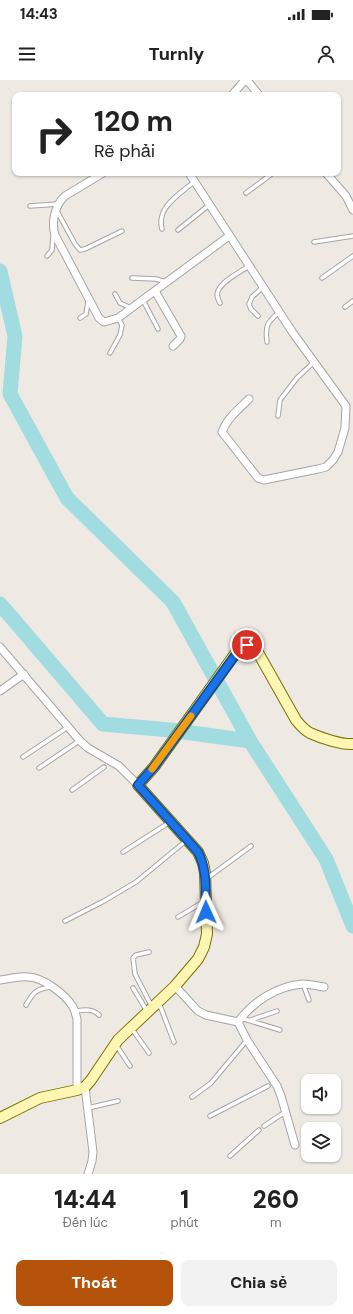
<!DOCTYPE html>
<html lang="vi">
<head>
<meta charset="utf-8">
<style>
	:root { --surface:#fff; --page:#f2f2f2; --text:#222; --muted:#767676; --accent:#b45309 }
	body { margin:0; font-family:"DM Sans",sans-serif; background:var(--page); color:var(--text); height:100vh; display:flex; flex-direction:column; font-size:15px; white-space:nowrap }
	* { box-sizing:border-box; margin:0 }
	p { font-size:13px; color:var(--muted) }
	.icon { flex:none; width:22px; height:22px; fill:none; stroke:currentColor; stroke-width:2; stroke-linecap:round; stroke-linejoin:round }
	.map { position:relative; height:1094px; overflow:hidden }
	.drawer { display:flex; flex-direction:column; background:var(--surface); flex:1 }
	.drawer>* { flex:none }
	.guide { position:absolute; left:12px; top:12px; width:329px; height:84px; border-radius:8px; box-shadow:0 1px 3px #0004; background:#fff; color:var(--text); overflow:hidden }
	.tools { position:absolute; left:301px; top:994px; display:grid; gap:8px }
	.tools a { display:grid; place-items:center; width:40px; height:40px; border-radius:8px; background:var(--surface); box-shadow:0 1px 3px #0004; font-size:20px }
	.pin { position:absolute; display:grid; place-items:center; width:34px; height:34px; color:#fff; margin:-17px; border:2px solid #fff; border-radius:50%; box-shadow:0 1px 4px #0007 }
	.me { position:absolute; width:44px; margin:-22px; rotate:359deg; stroke-linejoin:round; filter:drop-shadow(0 0 3px #0008) }
	.turn { display:flex; align-items:center; gap:14px; height:84px; padding:0 16px; font-size:18px }
	.turn .icon { width:52px; height:52px; stroke-width:2.5 }
	.turn b { display:block; font-size:28px; line-height:34px }
	.eta { display:flex; justify-content:space-evenly; align-items:center; height:68px; text-align:center }
	.eta b { font-size:24px; font-weight:800; line-height:28px }
	.button { display:flex; gap:8px; margin-top:auto; padding:8px 16px }
	.button a { flex:1; height:46px; border-radius:8px; background:var(--accent); color:#fff; font-size:16px; font-weight:800; line-height:46px; text-align:center }
	.button a+a { background:var(--page); color:var(--text) }
	.status { display:flex; justify-content:space-between; align-items:center; height:28px; padding:0 20px; background:var(--surface); direction:ltr }
	.status svg { height:11px; fill:currentColor }
	header { display:flex; justify-content:space-between; align-items:center; height:52px; padding:0 16px; background:var(--surface); font-size:18px; font-weight:800 }
	.map>svg:first-child { display:block }
	.lines { fill:none; stroke-linecap:round; stroke-linejoin:round }
	.river { stroke:#a0dce0; stroke-width:15 }
	.service-casing { stroke:#a5a5a5; stroke-width:5.5 }
	.minor-casing { stroke:#a5a5a5; stroke-width:9 }
	.secondary-casing { stroke:#797300; stroke-width:12 }
	.service { stroke:#fff; stroke-width:3.5 }
	.minor { stroke:#fff; stroke-width:7 }
	.secondary { stroke:#fef6b2; stroke-width:10 }
	.route-casing { stroke:#114b97; stroke-width:10 }
	.route { stroke:#1a73e8; stroke-width:7 }
	.slow { stroke:#f59e0b; stroke-width:7 }
</style>
</head>
<body>
<div class="status"><b>14:43</b><svg viewBox="0 0 49 12"><path d="M0 12V9h3v3zM5 12V6h3v6zM10 12V3h3v9zM15 12V0h3v12zM26 1h20v11H26zM47 4h2v5h-2z"/></svg></div>
<header><svg class="icon" aria-label="menu" viewBox="0 0 24 24"><path d="M4 6h16M4 12h16M4 18h16"/></svg>Turnly<svg class="icon" aria-label="person" viewBox="0 0 24 24"><circle cx="12" cy="8" r="4"/><path d="M4 21q1-7 8-7t8 7"/></svg></header>
<div class="map">
<svg width="353" height="1094" viewBox="0 0 353 1094">
	<rect width="100%" height="100%" fill="#efe9e3"/>
	<g class="lines">
		<path class="river" d="M 0,191 L 15,256 L 10,314 L 67,418 L 173,522 L 250,661
			M 0,524 L 103,644 L 170,650 L 250,661 L 326,779 L 353,846"/>
		<g class="service-casing">
			<path id="service" d="M 246,113 L 273,93
				M 30,126 L 58,124
				M 57,131 L 75,164 L 80,170 L 85,169 L 122,151
				M 162,149 C 156,127 180,114 195,101
				M 178,150 L 209,125
				M 314,162 L 353,156
				M 47,176 L 52,170 L 53,156
				M 132,198 L 156,199 L 166,202
				M 322,198 L 353,176
				M 115,214 L 120,223 L 131,228
				M 143,220 L 158,249
				M 220,223 C 218,219 216,215 218,211 C 222,201 240,192 249,186
				M 345,227 L 353,221
				M 258,236 L 251,229 L 249,224 L 252,217 L 263,207
				M 80,238 L 86,234 L 88,222
				M 267,262 C 265,245 267,243 279,232
				M 110,273 L 120,255 L 122,245 L 118,238
				M 278,336 L 280,320 L 297,298 L 314,282
				M 23,677 L 68,647
				M 39,688 L 79,661
				M 72,710 L 104,687
				M 123,772 L 170,742
				M 206,799 L 251,766
				M 178,837 L 205,821
				M 65,841 L 104,821 L 136,802 L 187,760
				M 149,872 L 136,875 L 133,878 L 135,894 L 152,927
				M 303,904 L 309,920
				M 133,908 L 147,931
				M 159,923 L 174,962
				M 26,925 C 33,913 35,909 51,907
				M 75,931 C 84,930 92,928 99,935
				M 241,938 L 280,950
				M 251,940 L 277,931
				M 132,949 L 149,973
				M 116,965 L 130,986
				M 192,1017 L 211,1003 L 247,960
				M 88,1028 L 118,1021
				M 210,1036 L 268,1006
				M 264,1046 L 285,1032
				M 230,1076 L 259,1050"/>
		</g>
		<g class="minor-casing">
			<path id="minor" d="M 247,0 L 259,15
				M 232,15 L 245,0
				M 103,93 L 65,116 C 55,125 51,142 55,155 L 99,238 L 104,242 L 118,238 L 229,156
				M 189,93 L 293,253 L 346,326 L 345,348 L 338,372 L 333,380 L 326,387 L 318,389 L 264,400 L 258,398 L 222,352 C 227,338 239,329 249,319
				M 326,93 L 346,116 L 353,130
				M 155,211 L 181,256 L 180,259 L 173,266
				M 0,567 L 81,662 L 88,668 L 119,686 L 138,705
				M 0,611 L 24,594
				M 0,900 C 9,899 19,896 28,897 C 43,897 66,915 73,927 C 75,931 76,935 77,939 L 77,1010
				M 175,906 L 198,931 L 206,935 L 238,942
				M 238,942 L 247,960 L 277,1006 L 281,1016 L 295,1065
				M 238,942 C 253,922 276,906 303,904 C 309,904 317,906 324,907
				M 85,1007 L 93,1072 L 92,1081 L 88,1094"/>
		</g>
		<g class="secondary-casing">
			<path id="secondary" d="M 0,1038 L 40,1018 L 77,1010 L 85,1007 L 91,1000 L 118,960 L 175,906 L 198,879 L 204,867 L 207,854 L 205,793 L 203,783 L 198,772 L 138,705 L 154,687 L 235,574 C 242,568 247,562 256,569 L 296,640 C 300,645 304,650 310,653 C 321,658 342,665 353,664"/>
		</g>
		<use href="#service" class="service"/>
		<use href="#minor" class="minor"/>
		<use href="#secondary" class="secondary"/>
	</g>
	<g class="lines">
		<g class="route-casing">
			<path id="route" d="M 206,832 C 205,810 208,792 198,772 L 138,705 L 154,687 L 236,574 L 242,567 L 247,565"/>
		</g>
		<use href="#route" class="route"/>
		<path class="slow" d="M 152,689 L 191,636"/>
	</g>
</svg>
<div class="tools">
<a><svg class="icon" aria-label="sound" viewBox="0 0 24 24"><path d="M4 9h4l5-4v14l-5-4H4zM17 9q2 3 0 6"/></svg></a>
<a><svg class="icon" aria-label="layers" viewBox="0 0 24 24"><path d="M12 4l9 5-9 5-9-5zM3 14l9 5 9-5"/></svg></a>
</div>
<div class="pin" style="left:247px;top:565px;background:#d93025"><svg class="icon" aria-label="arrive" viewBox="0 0 24 24"><path d="M6 21V4h12l-3 4 3 4H6"/></svg></div>
<svg class="me" style="left:206px;top:832px" viewBox="-20 -20 40 40"><path d="M0-17L14 15 0 8-14 15z" fill="#1a73e8" stroke="#fff" stroke-width="4"/></svg>
<div class="guide">
<div class="turn"><svg class="icon" aria-label="right" viewBox="0 0 24 24"><path d="M7 20v-9h11M14 6l5 5-5 5"/></svg><div><b>120 m</b>Rẽ phải</div></div>
</div>
</div>
<section class="drawer">
<div class="eta">
<div><b>14:44</b><p>Đến lúc</p></div>
<div><b>1</b><p>phút</p></div>
<div><b>260</b><p>m</p></div>
</div>
<div class="button"><a>Thoát</a><a>Chia sẻ</a></div>
</section>
</body>
</html>
